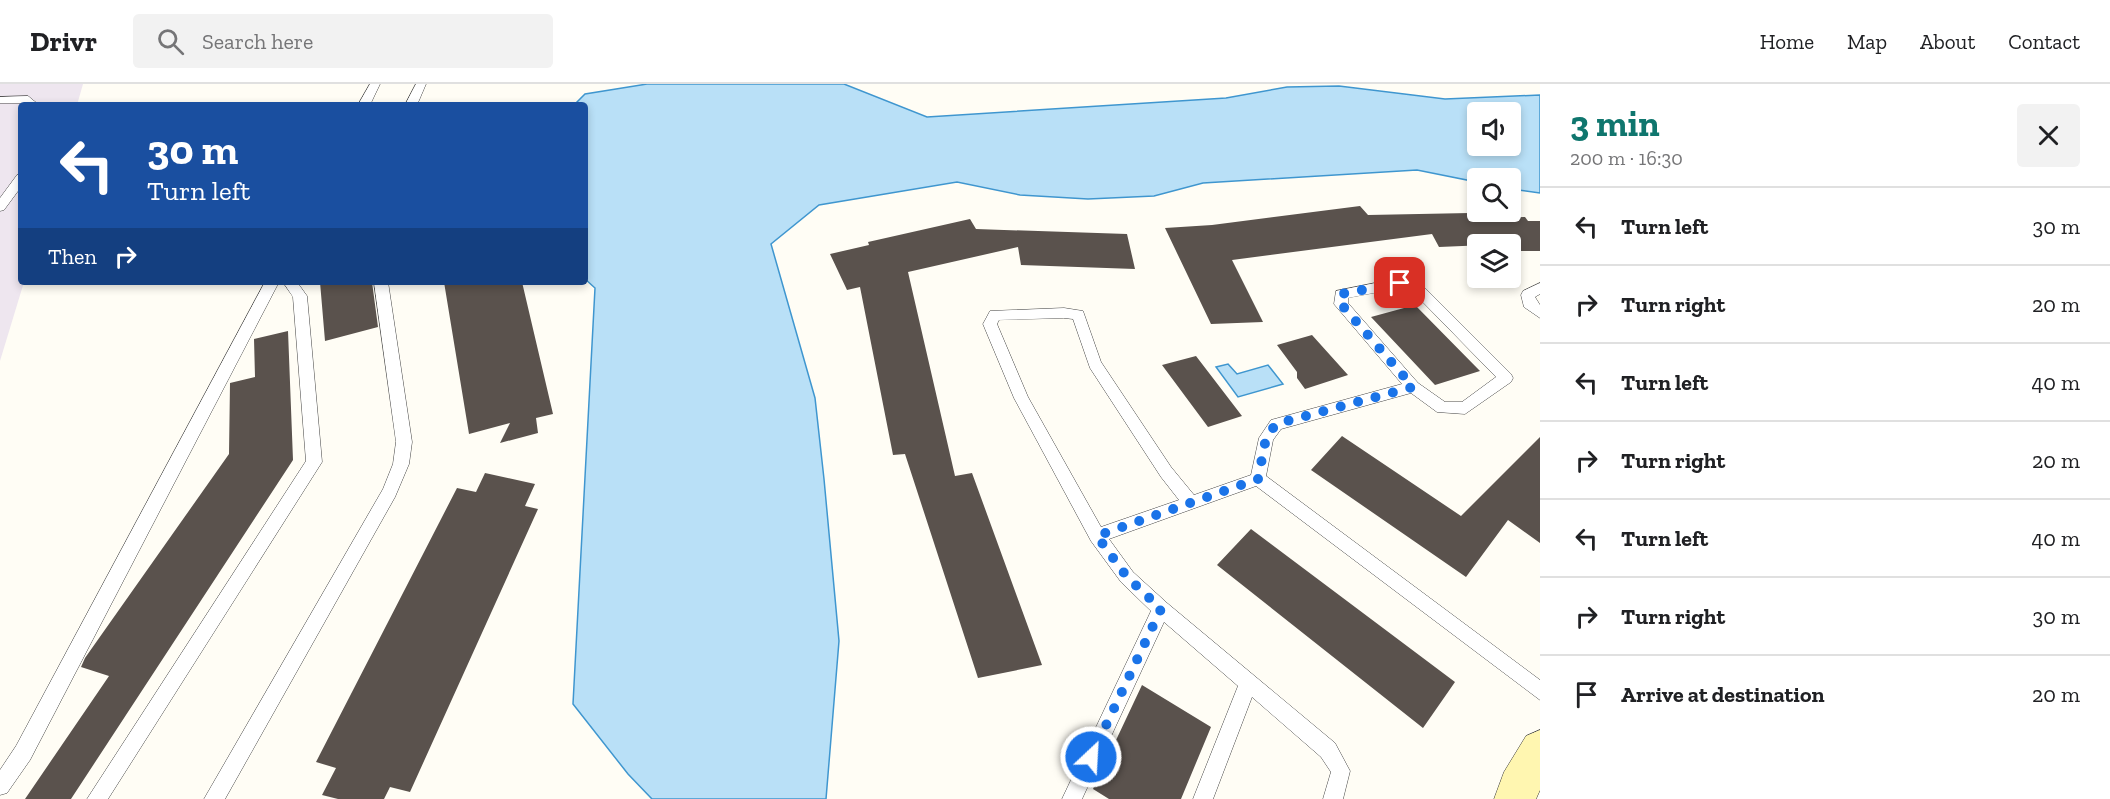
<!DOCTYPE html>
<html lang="en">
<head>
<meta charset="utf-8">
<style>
	:root { --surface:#fff; --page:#f2f2f2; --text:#202124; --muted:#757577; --line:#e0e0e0; --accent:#0f766e }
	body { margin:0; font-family:"Zilla Slab",serif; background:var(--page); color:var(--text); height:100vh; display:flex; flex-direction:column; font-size:22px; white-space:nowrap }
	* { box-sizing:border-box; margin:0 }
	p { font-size:20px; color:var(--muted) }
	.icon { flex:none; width:33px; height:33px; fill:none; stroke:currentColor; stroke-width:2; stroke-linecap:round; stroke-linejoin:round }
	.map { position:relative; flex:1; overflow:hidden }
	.side { display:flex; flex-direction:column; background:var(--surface); width:570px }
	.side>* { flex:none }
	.banner { position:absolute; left:18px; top:18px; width:570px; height:183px; border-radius:6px; box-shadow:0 3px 9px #0003; background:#1a4fa0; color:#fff; overflow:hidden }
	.tools { position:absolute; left:1467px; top:18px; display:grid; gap:12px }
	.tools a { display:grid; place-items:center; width:54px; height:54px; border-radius:6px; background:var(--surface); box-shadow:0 3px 9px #0003; font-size:30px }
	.pin { position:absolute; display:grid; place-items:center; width:51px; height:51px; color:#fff; margin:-26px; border-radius:12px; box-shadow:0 3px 9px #0006 }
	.me { position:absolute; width:66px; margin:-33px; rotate:25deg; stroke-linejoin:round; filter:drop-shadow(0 0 4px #0008) }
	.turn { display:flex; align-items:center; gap:21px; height:126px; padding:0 30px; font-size:27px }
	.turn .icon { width:78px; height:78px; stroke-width:2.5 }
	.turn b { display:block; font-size:42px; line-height:51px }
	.then { display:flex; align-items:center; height:57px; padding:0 30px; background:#0003; gap:12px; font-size:22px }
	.round { display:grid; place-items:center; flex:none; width:63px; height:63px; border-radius:6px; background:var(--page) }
	.overview { display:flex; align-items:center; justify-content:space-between; height:102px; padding:0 30px }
	h1 { font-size:36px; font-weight:700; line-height:45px; color:var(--accent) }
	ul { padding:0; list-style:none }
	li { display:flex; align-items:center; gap:18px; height:78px; padding:0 30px; border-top:2px solid var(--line) }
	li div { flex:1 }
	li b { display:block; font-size:22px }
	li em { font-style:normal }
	header { display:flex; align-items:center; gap:36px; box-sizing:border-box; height:84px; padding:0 30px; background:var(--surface); border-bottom:2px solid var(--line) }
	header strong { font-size:28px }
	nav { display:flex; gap:33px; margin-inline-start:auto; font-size:21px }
	.search { width:420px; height:54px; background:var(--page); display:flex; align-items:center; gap:15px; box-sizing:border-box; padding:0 21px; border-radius:6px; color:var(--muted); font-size:22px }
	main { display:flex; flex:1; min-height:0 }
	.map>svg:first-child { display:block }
	.industrial { fill:#eee6ef }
	.water { fill:#b9e0f7; stroke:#3f96cf; stroke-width:1.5; fill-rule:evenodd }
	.building { fill:#5a524d }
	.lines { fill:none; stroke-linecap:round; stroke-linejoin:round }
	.lane-casing { stroke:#444; stroke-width:1 }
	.secondary-casing { stroke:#333; stroke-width:1 }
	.lane { fill:#fff; fill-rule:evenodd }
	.secondary { fill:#fff6b0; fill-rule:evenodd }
	.route { stroke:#1a73e8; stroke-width:10; stroke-dasharray:0 18 }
</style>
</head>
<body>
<header>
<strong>Drivr</strong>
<div class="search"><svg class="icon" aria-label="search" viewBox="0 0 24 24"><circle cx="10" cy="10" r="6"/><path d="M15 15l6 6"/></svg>Search here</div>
<nav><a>Home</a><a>Map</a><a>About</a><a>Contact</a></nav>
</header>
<main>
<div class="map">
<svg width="1540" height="715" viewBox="0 0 1540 715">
	<rect width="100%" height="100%" fill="#fffdf5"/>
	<path class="industrial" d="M 0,0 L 83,0 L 77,21 L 21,21 L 21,198 L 24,198 L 0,277 Z"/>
	<path class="water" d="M 647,0 L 844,0 L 927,33 L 1226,14 L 1287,3 L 1339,2 L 1445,15 L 1540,11 L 1540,109 L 1511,105 L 1510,94 L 1478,94 L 1477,98 L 1417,86 L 1203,99 L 1154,112 L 1088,115 L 1020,111 L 957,98 L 819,121 L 771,160 L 815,314 L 824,395 L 839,557 L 826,715 L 652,715 L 628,690 L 573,620 L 595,204 L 585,195 L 585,21 L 574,21 L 585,10 ZM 1478,28 L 1510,28 L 1510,62 L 1478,62 Z
		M 1228,280 L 1237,290 L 1268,281 L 1283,300 L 1238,313 L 1216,283 Z"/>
	<path class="building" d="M 1360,122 L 1368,131 L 1470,129 L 1473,134 L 1525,133 L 1528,137 L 1540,137 L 1540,167 L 1510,167 L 1510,160 L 1439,163 L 1432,150 L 1232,176 L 1263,238 L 1211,240 L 1165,144 L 1212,141 Z
		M 970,135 L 976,145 L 1127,150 L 1135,185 L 1021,181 L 1018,163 L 908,188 L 955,392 L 972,389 L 1042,581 L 978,594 L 905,370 L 893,371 L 860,203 L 847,206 L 830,170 L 869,161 L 868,158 Z
		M 320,198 L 372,198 L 378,243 L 325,257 Z
		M 444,198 L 522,198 L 553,330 L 536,334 L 538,349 L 500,359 L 510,339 L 469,350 Z
		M 1415,221 L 1480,287 L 1435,301 L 1371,233 Z
		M 288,247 L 293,376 L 71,715 L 25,715 L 109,592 L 81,583 L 85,574 L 229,370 L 230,299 L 255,293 L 254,255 Z
		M 1312,251 L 1348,291 L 1305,305 L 1297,294 L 1297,288 L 1277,261 Z
		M 1196,272 L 1242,332 L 1208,343 L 1162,281 Z
		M 1342,352 L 1461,432 L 1540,353 L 1540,459 L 1508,436 L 1466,493 L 1311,386 Z
		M 485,389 L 535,400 L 525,422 L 538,425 L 410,708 L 390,703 L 384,715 L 338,715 L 322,711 L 336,684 L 316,678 L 457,404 L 476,408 Z
		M 1251,445 L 1455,598 L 1423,644 L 1217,481 Z
		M 1142,601 L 1211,643 L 1181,715 L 1109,715 L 1093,705 Z"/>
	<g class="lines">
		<g class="lane-casing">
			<path id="lane" d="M 370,0 L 380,0 L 370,21 L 358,21 Z
				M 416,0 L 426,0 L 417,21 L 405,21 Z
				M 28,12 L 39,21 L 27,21 L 25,19 L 0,19 L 0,13 Z
				M 21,90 L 21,103 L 4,126 L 0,127 L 0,114 L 17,91 Z
				M 1400,194 L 1419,198 L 1511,290 L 1513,294 L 1511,298 L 1465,330 L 1437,328 L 1411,309 L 1281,345 L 1273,356 L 1266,392 L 1540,596 L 1540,616 L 1256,402 L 1109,455 L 1133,488 L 1167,519 L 1335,659 L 1350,687 L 1343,715 L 1323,715 L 1331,688 L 1321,673 L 1252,613 L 1213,715 L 1193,715 L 1238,602 L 1164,538 L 1082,715 L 1062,715 L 1151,527 L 1121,498 L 1091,457 L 1014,314 L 983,240 L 990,227 L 1064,224 L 1083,227 L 1101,278 L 1171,383 L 1194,411 L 1251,391 L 1259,354 L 1271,336 L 1402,300 L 1334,220 L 1336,207 ZM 1400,204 L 1410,205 L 1496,293 L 1462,318 L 1445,318 L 1418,299 L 1348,219 L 1348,214 ZM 1064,234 L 1073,235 L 1090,284 L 1161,393 L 1179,416 L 1101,443 L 1028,313 L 997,240 L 999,236 Z
				M 265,198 L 279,198 L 30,676 L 7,709 L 0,711 L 0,686 L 16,662 Z
				M 283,198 L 297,198 L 307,212 L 322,378 L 108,715 L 87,715 L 306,377 L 293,213 Z
				M 374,198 L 388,198 L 412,358 L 409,380 L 395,413 L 225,715 L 204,715 L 383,405 L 393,380 L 396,358 Z
				M 1540,199 L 1540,210 L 1535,213 L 1540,221 L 1540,234 L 1524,223 L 1521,211 L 1523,207 Z"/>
		</g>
		<g class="secondary-casing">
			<path id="secondary" d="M 1540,646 L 1540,706 L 1536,715 L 1494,715 L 1504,688 L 1526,652 Z"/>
		</g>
		<use href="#lane" class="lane"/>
		<use href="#secondary" class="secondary"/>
	</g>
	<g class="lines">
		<path class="route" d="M 1091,673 L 1161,525 L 1127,493 L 1097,452 L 1258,395 L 1266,354 L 1276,340 L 1413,303 L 1341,220 L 1341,210 L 1400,199"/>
	</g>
</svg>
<div class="tools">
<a><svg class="icon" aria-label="sound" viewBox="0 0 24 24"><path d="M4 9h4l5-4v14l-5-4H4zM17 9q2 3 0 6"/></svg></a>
<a><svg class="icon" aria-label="search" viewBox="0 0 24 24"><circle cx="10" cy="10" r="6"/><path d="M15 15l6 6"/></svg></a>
<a><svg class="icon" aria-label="layers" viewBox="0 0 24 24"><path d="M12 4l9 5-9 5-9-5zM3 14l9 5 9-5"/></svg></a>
</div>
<div class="pin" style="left:1400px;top:199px;background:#d93025"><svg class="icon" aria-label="arrive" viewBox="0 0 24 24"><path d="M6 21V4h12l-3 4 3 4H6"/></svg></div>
<svg class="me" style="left:1091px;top:673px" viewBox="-20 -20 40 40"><circle r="17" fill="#1a73e8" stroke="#fff" stroke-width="3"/><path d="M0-11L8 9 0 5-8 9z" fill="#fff"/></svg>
<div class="banner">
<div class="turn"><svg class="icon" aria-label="left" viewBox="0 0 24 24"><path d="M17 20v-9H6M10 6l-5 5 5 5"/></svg><div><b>30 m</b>Turn left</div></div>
<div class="then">Then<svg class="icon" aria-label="right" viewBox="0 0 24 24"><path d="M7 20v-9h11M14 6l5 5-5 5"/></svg></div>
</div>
</div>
<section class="side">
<div class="overview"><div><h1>3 min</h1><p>200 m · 16:30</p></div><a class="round"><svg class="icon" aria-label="close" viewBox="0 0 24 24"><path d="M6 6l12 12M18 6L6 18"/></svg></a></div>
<ul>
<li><svg class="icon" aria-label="left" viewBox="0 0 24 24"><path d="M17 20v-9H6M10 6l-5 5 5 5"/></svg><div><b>Turn left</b></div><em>30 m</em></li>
<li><svg class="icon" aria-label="right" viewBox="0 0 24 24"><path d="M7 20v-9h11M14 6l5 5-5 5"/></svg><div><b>Turn right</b></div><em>20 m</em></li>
<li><svg class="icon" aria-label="left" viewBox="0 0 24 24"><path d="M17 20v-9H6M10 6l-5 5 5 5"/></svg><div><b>Turn left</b></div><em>40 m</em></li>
<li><svg class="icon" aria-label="right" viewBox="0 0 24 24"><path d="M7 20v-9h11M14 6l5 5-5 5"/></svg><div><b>Turn right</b></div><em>20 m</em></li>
<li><svg class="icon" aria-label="left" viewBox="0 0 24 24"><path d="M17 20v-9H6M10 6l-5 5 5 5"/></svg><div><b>Turn left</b></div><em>40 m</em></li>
<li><svg class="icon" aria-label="right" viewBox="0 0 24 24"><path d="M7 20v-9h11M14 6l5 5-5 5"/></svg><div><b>Turn right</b></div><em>30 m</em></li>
<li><svg class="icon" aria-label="arrive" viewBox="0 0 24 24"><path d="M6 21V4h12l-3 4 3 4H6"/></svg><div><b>Arrive at destination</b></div><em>20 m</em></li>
</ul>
</section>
</main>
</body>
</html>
